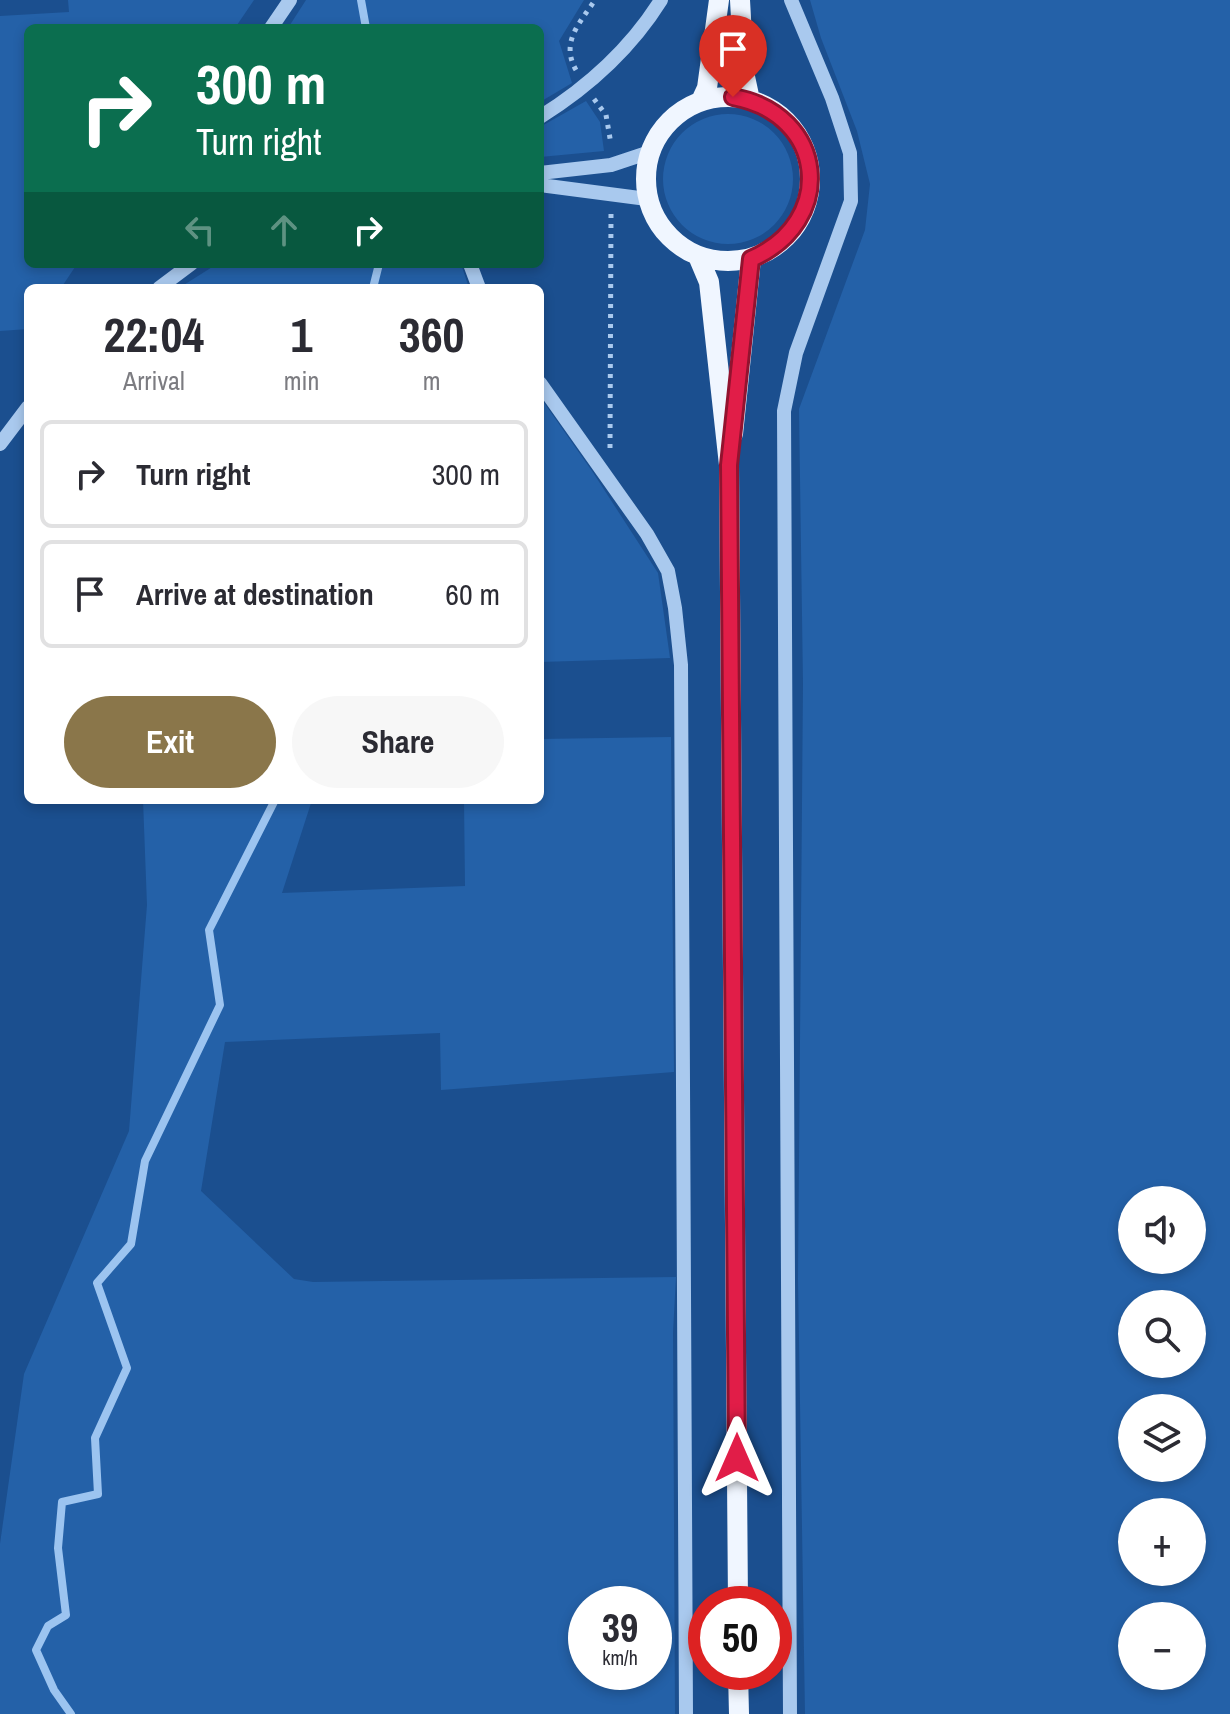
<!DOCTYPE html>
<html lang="en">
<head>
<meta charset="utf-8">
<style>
	:root { --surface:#fff; --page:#f7f7f7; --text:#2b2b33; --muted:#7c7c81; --line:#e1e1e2; --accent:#8a764a }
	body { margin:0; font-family:"Archivo Narrow",sans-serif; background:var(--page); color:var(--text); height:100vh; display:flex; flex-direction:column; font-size:30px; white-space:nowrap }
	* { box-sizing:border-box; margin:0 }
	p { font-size:26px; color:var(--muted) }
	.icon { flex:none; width:44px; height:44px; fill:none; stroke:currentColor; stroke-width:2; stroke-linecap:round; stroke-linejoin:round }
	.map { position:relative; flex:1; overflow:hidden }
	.panel { position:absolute; left:24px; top:284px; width:520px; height:520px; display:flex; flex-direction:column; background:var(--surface); border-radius:12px; box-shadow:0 4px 12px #0003 }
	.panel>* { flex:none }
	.banner { position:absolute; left:24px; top:24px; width:520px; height:244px; border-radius:12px; box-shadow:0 4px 12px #0003; background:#0b6e4f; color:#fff; overflow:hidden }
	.tools { position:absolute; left:1118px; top:1186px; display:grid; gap:16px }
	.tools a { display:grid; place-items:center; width:88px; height:88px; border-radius:50%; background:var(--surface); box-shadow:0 4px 12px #0003; font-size:40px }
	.speed { position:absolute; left:568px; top:1586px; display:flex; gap:16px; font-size:40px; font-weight:700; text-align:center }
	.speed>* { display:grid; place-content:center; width:104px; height:104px; border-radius:50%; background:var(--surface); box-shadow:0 4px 12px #0003; line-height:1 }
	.speed small { font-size:20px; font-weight:400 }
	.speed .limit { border:12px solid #d22; background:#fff; color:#111 }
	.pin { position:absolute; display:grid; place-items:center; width:68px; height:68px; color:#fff; margin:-82px -34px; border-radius:50% 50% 50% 0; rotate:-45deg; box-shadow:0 0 8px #0007 }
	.pin .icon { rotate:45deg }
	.me { position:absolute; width:88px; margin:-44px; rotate:0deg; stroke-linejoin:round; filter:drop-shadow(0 0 6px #0008) }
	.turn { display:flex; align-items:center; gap:28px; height:168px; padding:0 40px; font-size:36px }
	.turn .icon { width:104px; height:104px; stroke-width:2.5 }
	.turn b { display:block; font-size:56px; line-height:68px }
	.lanes { display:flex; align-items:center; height:76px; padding:0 40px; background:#0003; justify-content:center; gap:40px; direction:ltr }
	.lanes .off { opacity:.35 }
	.eta { display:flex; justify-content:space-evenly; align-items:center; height:136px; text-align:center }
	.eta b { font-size:48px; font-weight:700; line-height:56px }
	.button { display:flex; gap:16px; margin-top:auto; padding:16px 40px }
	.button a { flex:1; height:92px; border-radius:48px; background:var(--accent); color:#fff; font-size:32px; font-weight:700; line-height:92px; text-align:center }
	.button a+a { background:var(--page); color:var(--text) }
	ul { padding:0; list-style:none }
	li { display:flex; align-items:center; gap:24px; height:108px; margin:0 16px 12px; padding:0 24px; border:4px solid var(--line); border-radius:12px }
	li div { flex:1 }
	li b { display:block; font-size:30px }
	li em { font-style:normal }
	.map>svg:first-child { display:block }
	.green { fill:#2461a8; fill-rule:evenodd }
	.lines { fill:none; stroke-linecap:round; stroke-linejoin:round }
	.stream { stroke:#9cc4f0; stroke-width:8 }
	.path { stroke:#a9c9ee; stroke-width:5; stroke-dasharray:4 6; stroke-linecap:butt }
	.minor { stroke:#a9c9ee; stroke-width:14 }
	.major { stroke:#f0f6ff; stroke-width:20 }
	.route-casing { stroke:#92132f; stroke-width:20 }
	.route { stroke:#e11d48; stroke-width:14 }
</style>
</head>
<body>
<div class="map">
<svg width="1230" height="1714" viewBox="0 0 1230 1714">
	<rect width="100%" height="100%" fill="#1b4f8f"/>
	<path class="green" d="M 68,0 L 254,0 L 235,28 L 28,28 L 28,264 L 77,264 L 61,288 L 28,288 L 28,329 L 0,331 L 0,16 L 69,12 Z
		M 306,0 L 584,0 L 559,41 L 572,83 L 540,102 L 540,28 L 288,28 Z
		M 810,0 L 1230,0 L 1230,1714 L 805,1714 L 798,1279 L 803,684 L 799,409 L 865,230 L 870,184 L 857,131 L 821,38 ZM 1192,1200 L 1192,1260 L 1132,1260 L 1132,1200 ZM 1132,1304 L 1192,1304 L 1192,1364 L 1132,1364 ZM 1132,1408 L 1192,1408 L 1192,1468 L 1132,1468 ZM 1132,1512 L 1192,1512 L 1192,1572 L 1132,1572 ZM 1132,1616 L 1192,1616 L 1192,1676 L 1132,1676 Z
		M 586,101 L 600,122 L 604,151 L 540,157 L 540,127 Z
		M663 179a65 65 0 1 1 130 0a65 65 0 1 1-130 0Z
		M 217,264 L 461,264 L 469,288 L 179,288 Z
		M 540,397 L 592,471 L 658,573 L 670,658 L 540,662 Z
		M 671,737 L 674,1072 L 441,1090 L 440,1033 L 225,1042 L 201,1191 L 294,1279 L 313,1282 L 676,1277 L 673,1332 L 675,1714 L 0,1714 L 0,1544 L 24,1374 L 129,1131 L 147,905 L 143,800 L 312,800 L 282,893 L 465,886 L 464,800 L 540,800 L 540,739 ZM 586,1604 L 654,1604 L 654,1672 L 586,1672 Z"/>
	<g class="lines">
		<path class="stream" d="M 361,0 L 366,28
			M 373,288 L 379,264
			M 71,1714 L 54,1690 L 36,1650 L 48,1626 L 66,1615 L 58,1548 L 62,1502 L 98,1494 L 95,1438 L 127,1368 L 97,1283 L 131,1244 L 145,1161 L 220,1005 L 209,930 L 275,800"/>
		<path class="path" d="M 576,70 C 560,42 580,23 595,0
			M 594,99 L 606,115 L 611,144
			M 610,448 L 611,214"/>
		<path class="minor" d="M 271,28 L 290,0
			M 540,117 C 588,87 631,48 661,0
			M 540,173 L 611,165 L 650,152
			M 540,185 L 647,199
			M 470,264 L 479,288
			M 159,288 L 191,264
			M 540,383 L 647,534 L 668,571 L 675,608 L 681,665 L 686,1714
			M 0,444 L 28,407
			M 790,1714 L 784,411 L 796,353 L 851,201 L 850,153 L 832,98 L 791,0"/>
		<path class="major" d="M 740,0 L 744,72 L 750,100
			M646 179a82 82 0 1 1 164 0a82 82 0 1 1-164 0Z
			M 701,101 L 707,88 L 719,0
			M 698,256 L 709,282 L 729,465 L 738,1604
			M 733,434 L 751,259
			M 738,1672 L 739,1714"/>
	</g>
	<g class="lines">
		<g class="route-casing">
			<path id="route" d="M 733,97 C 827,114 837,222 751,259 L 729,465 L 737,1458"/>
		</g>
		<use href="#route" class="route"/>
	</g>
</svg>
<div class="tools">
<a><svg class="icon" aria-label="sound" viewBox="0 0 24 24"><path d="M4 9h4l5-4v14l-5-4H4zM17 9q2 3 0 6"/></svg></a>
<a><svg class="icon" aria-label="search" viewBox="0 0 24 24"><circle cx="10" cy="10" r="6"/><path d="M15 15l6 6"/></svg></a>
<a><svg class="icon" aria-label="layers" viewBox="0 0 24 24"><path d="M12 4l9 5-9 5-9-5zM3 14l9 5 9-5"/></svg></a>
<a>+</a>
<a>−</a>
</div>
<div class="speed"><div>39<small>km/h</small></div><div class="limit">50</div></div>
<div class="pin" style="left:733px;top:97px;background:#d93025"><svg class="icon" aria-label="arrive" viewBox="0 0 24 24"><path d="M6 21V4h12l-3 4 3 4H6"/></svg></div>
<svg class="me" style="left:737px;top:1458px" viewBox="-20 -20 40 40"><path d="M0-17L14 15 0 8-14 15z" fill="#e11d48" stroke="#fff" stroke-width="4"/></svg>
<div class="banner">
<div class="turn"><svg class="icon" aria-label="right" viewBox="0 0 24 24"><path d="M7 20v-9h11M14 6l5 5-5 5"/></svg><div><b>300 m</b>Turn right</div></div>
<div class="lanes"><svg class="icon off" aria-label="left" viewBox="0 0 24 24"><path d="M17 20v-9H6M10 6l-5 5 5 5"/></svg><svg class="icon off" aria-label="ahead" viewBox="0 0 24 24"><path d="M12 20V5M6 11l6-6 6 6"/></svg><svg class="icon" aria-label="right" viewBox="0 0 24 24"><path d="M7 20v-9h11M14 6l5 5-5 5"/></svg></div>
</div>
<section class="panel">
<div class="eta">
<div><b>22:04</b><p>Arrival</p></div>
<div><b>1</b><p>min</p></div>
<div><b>360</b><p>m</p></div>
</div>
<ul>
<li><svg class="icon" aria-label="right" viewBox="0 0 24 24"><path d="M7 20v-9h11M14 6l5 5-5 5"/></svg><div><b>Turn right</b></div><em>300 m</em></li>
<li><svg class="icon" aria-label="arrive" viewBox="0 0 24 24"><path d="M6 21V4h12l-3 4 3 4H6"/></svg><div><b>Arrive at destination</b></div><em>60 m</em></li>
</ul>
<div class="button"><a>Exit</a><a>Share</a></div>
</section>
</div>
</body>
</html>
